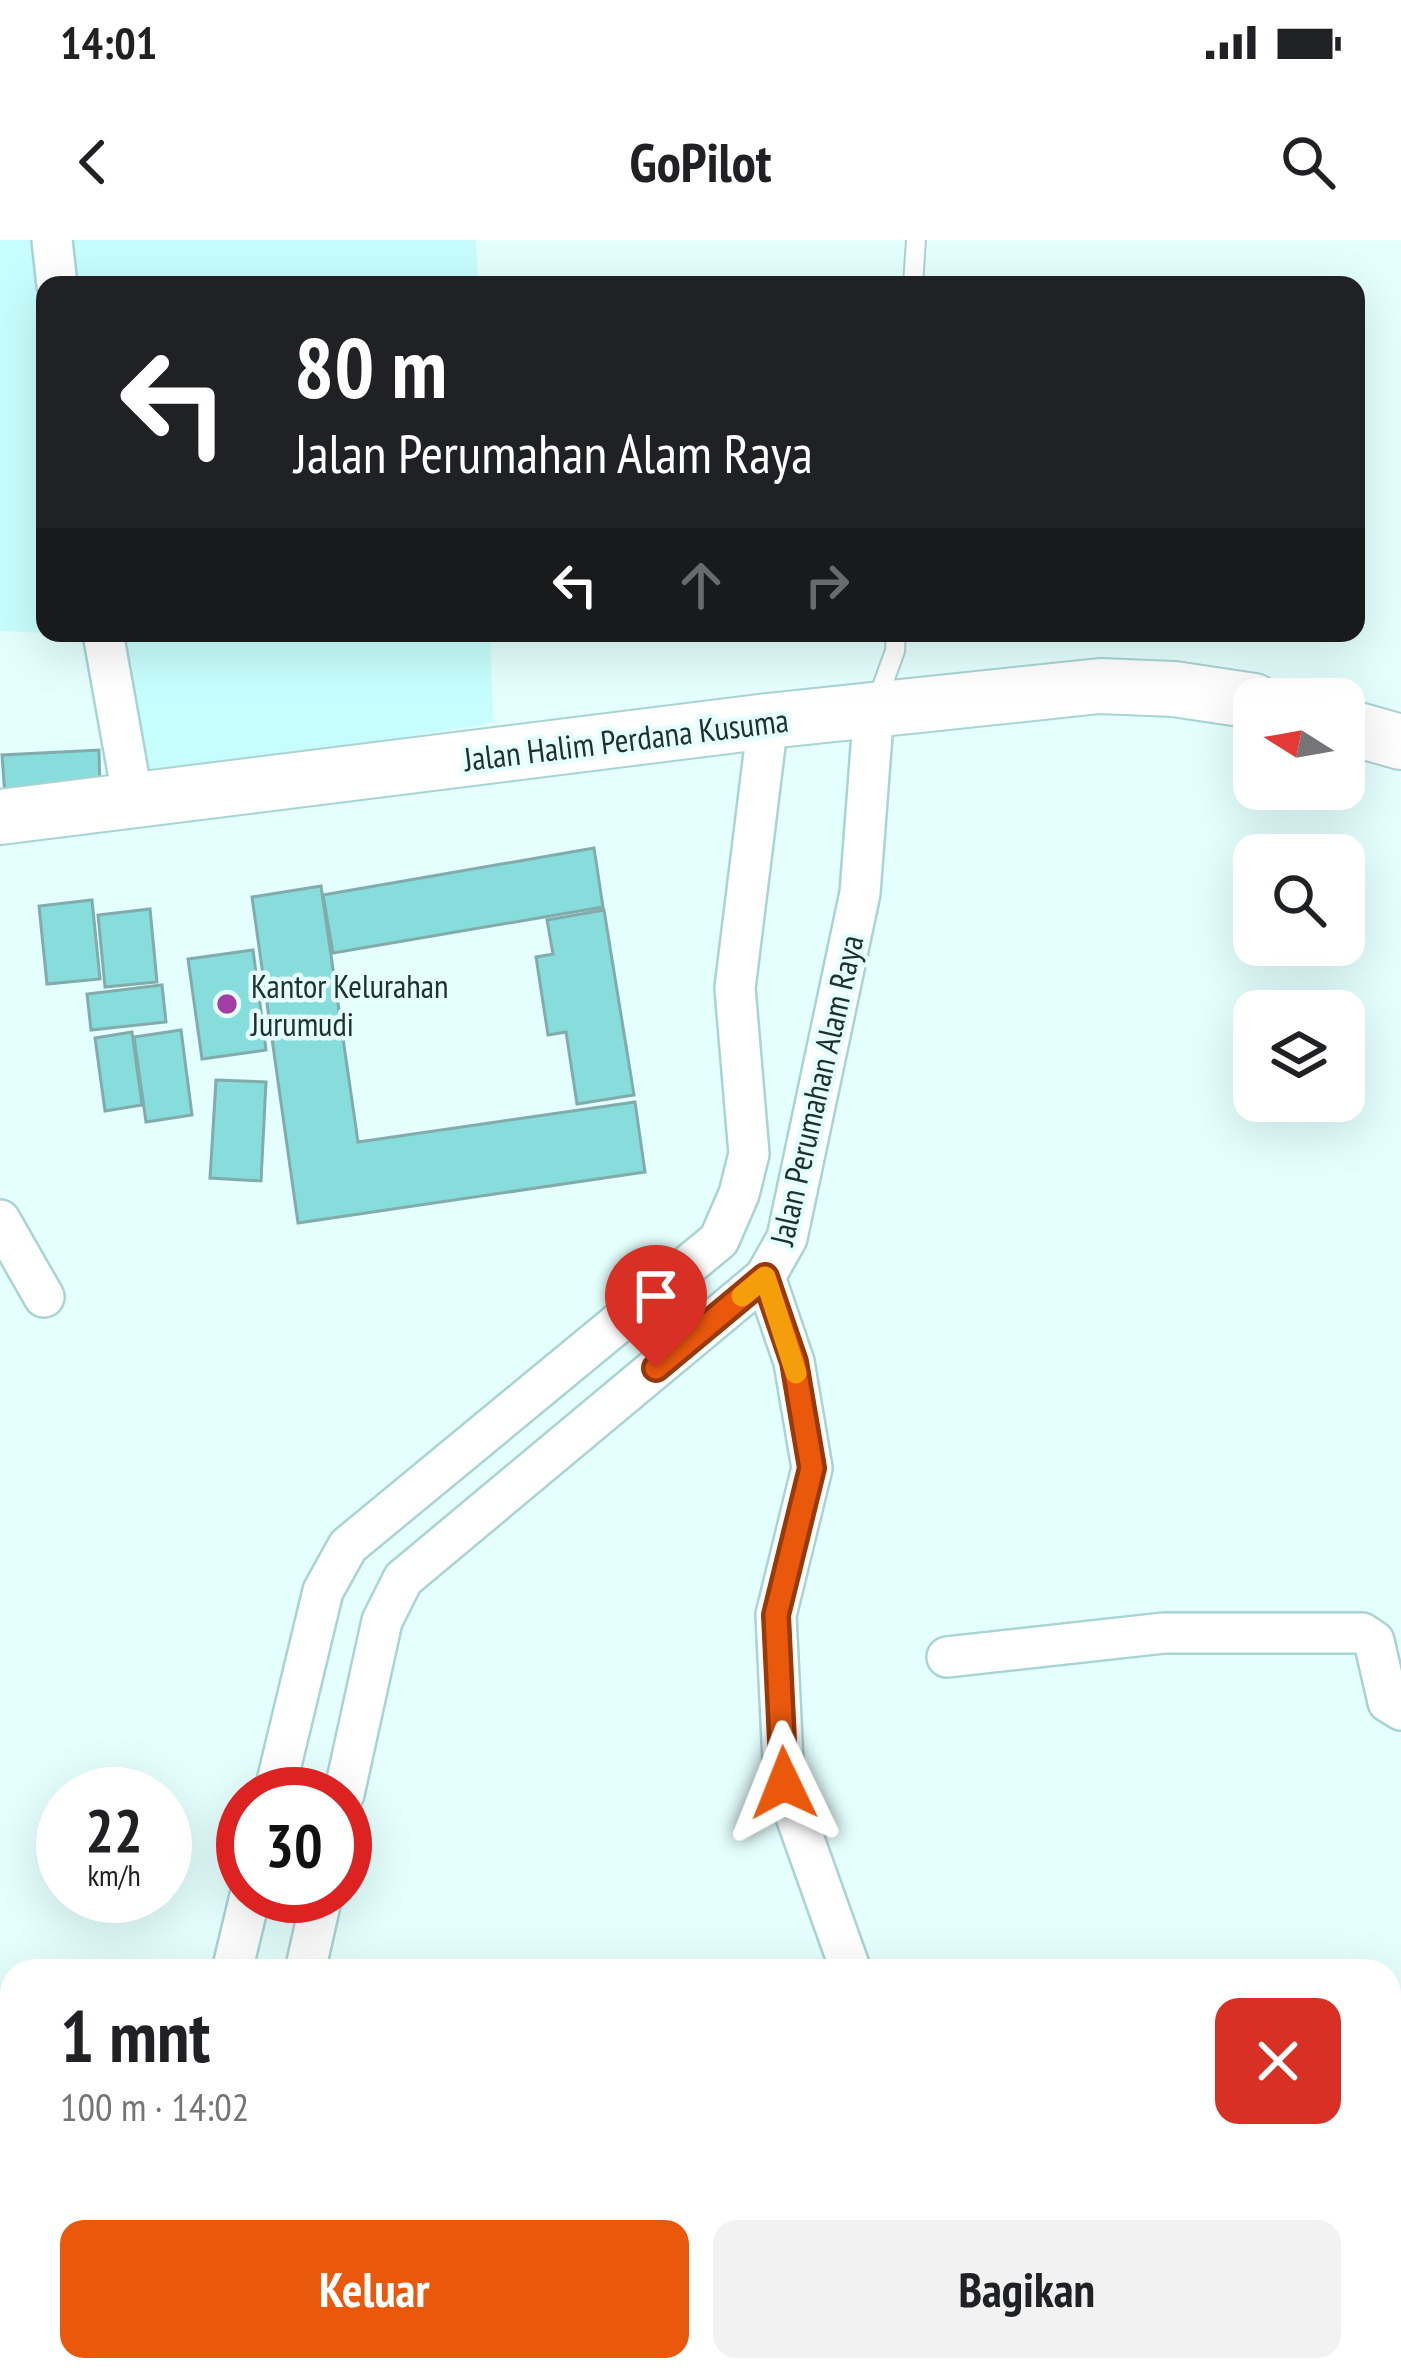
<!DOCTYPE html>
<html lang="id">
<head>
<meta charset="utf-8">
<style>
	:root { --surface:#fff; --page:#f2f2f2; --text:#202124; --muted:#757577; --accent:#ea580c }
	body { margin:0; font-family:"PT Sans Narrow",sans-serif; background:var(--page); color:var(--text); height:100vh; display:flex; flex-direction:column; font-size:45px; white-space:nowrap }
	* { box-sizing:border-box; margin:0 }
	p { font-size:39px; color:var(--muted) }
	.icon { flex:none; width:66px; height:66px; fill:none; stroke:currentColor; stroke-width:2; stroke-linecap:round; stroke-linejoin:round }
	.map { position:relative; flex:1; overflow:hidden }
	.side { position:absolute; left:0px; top:1719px; width:1401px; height:423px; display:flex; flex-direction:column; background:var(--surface); border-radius:36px 36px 0 0; box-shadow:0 12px 48px #0002 }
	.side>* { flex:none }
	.guide { position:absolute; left:36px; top:36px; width:1329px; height:366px; border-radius:24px; box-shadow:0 12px 48px #0002; background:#202124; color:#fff; overflow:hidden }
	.needle { width:78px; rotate:281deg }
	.controls { position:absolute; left:1233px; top:438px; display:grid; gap:24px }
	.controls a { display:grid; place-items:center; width:132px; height:132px; border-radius:24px; background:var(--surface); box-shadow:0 12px 48px #0002; font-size:60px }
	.speed { position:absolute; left:36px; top:1527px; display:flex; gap:24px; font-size:60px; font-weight:700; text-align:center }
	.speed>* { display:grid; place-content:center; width:156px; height:156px; border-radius:50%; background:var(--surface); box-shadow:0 12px 48px #0002; line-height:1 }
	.speed small { font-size:30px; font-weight:400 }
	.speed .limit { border:18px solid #d22; background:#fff; color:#111 }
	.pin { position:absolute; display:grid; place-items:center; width:102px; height:102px; color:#fff; margin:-123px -51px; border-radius:50% 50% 50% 0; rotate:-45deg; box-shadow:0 0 12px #0007 }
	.pin .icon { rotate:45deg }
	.me { position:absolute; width:132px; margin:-66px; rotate:358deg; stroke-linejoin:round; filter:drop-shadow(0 0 9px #0008) }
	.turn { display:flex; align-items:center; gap:42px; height:252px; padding:0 60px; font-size:54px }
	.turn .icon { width:156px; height:156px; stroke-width:2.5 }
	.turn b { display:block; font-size:84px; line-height:102px }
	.lanes { display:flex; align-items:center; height:114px; padding:0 60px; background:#0003; justify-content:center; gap:60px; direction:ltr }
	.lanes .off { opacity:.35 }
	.round { display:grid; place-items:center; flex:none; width:126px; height:126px; border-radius:24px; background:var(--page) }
	.headline { display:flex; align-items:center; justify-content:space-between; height:204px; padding:0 60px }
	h1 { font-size:72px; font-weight:800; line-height:90px }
	.cta { display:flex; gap:24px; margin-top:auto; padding:24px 60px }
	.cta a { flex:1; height:138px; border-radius:24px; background:var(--accent); color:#fff; font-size:48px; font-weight:800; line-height:138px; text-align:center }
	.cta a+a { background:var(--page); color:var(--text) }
	.status { display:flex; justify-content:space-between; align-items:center; height:84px; padding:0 60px; background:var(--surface); direction:ltr }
	.status svg { height:33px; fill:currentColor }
	header { display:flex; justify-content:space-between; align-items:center; height:156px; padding:0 60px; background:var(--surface); font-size:54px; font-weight:800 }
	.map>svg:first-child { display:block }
	.built { fill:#c7fefd }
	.building { fill:#87dcdc; stroke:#82acac; stroke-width:3 }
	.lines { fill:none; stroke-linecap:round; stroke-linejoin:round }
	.service-casing { stroke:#a9d4d4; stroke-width:22 }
	.minor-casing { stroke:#a9d4d4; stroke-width:44 }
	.secondary-casing { stroke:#a9d4d4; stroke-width:58 }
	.path { stroke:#798e8e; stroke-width:8; stroke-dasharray:12 6; stroke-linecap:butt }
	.service { stroke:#fff; stroke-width:18 }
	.minor { stroke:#fff; stroke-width:39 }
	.secondary { stroke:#fff; stroke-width:54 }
	.route-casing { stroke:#983908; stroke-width:30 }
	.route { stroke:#ea580c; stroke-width:21 }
	.slow { stroke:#f59e0b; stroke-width:21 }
	.poi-dot { fill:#a33fa4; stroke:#e4fffe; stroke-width:4.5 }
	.labels { text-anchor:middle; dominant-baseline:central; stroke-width:9; stroke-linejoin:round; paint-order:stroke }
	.street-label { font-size:33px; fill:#1f3030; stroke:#e4fffe }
	.poi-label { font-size:33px; fill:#1f3030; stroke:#e4fffe; text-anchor:start }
</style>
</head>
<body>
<div class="status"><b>14:01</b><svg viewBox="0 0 49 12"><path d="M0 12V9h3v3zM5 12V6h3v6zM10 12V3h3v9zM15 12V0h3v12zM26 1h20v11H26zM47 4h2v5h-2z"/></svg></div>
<header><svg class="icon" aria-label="back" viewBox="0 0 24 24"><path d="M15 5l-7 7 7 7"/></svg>GoPilot<svg class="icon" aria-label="search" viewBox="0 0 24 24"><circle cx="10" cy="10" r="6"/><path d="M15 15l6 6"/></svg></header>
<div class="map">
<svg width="1401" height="2140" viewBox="0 0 1401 2140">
	<rect width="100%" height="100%" fill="#e4fffe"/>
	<path class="built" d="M 0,0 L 476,0 L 478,45 L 45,45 L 45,393 L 0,391 Z
		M 50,393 L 490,393 L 493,483 L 128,541 L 88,395 Z"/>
	<path class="building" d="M 99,510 L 100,552 L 5,556 L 2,515 Z
		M 594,608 L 603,667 L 333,713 L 323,655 Z
		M 321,646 L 358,902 L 635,862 L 645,932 L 298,983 L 252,657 Z
		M 92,660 L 100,739 L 47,744 L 39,666 Z
		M 150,669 L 157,742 L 105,747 L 98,675 Z
		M 604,670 L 634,855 L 577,864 L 566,792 L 548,795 L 536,717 L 553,714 L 547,680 Z
		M 253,710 L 266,810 L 202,819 L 188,719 Z
		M 162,745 L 166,782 L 91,790 L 87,754 Z
		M 181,790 L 192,875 L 146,882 L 134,797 Z
		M 132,792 L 142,865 L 105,871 L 95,798 Z
		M 216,840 L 266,842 L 261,941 L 210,938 Z"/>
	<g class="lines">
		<g class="service-casing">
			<path id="service" d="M 913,45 L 916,0
				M 876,463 L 895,411 L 896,393
				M 70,2140 L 72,2130"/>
		</g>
		<g class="minor-casing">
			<path id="minor" d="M 52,0 L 57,45
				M 103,393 L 133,560
				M 0,980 L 44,1057
				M 765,1037 L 794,1122 L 812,1228 L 776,1375 L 784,1543 L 851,1731
				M 947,1417 L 1164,1393 L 1362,1393 L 1374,1401 L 1388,1462 L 1401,1470
				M 274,1554 L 323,1351 L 348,1306 L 719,1000 L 739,954 L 749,914 L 735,748 L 768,481
				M 344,1554 L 382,1381 L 403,1339 L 765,1037 L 787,998 L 860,653 L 874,468
				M 232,1731 L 250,1656
				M 305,1731 L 322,1656
				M 658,2130 L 659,2140
				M 138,2140 L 140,2130
				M 216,2140 L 218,2130
				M 839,2140 L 840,2130"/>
		</g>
		<g class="secondary-casing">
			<path id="secondary" d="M 1344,486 L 1401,502
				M 0,577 L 768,481 L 1100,446 L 1174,449 L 1254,461"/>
		</g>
		<path class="path" d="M 459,2140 L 476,2130"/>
		<use href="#service" class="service"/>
		<use href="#minor" class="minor"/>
		<use href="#secondary" class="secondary"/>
	</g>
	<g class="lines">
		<g class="route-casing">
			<path id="route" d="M 656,1128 L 765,1037 L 794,1122 L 812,1228 L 776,1375 L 784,1543"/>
		</g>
		<use href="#route" class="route"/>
		<path class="slow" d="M 742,1056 L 765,1037 L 796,1133"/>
	</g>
	<circle class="poi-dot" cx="227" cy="764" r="12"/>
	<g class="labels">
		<g class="street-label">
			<text transform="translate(626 499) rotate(-7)">Jalan Halim Perdana Kusuma</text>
			<text transform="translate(816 850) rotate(-77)">Jalan Perumahan Alam Raya</text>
		</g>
		<g class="poi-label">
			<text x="251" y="745">Kantor Kelurahan<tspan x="251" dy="38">Jurumudi</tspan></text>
		</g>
	</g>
</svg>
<div class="controls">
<a><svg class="needle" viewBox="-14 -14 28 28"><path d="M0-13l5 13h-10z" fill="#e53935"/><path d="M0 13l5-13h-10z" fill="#757577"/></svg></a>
<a><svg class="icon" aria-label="search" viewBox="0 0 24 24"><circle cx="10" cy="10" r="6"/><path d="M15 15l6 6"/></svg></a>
<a><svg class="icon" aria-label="layers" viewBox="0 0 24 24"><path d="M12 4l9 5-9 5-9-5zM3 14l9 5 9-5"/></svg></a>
</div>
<div class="speed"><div>22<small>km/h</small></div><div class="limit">30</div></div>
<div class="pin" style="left:656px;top:1128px;background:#d93025"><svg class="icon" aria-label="arrive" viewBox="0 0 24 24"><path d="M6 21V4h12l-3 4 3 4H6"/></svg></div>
<svg class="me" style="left:784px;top:1543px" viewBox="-20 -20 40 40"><path d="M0-17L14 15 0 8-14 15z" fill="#ea580c" stroke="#fff" stroke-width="4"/></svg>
<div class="guide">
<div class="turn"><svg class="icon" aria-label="left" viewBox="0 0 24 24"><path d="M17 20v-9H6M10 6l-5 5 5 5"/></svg><div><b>80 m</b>Jalan Perumahan Alam Raya</div></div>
<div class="lanes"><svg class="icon" aria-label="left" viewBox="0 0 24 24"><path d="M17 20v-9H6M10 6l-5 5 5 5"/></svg><svg class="icon off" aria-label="ahead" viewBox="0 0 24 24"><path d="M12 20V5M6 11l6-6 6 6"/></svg><svg class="icon off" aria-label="right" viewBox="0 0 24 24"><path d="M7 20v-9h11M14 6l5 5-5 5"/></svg></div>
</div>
<section class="side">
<div class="headline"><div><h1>1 mnt</h1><p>100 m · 14:02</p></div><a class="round" style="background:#d93025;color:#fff"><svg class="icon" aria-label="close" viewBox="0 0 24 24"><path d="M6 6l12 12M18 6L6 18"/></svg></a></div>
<div class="cta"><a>Keluar</a><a>Bagikan</a></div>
</section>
</div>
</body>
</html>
